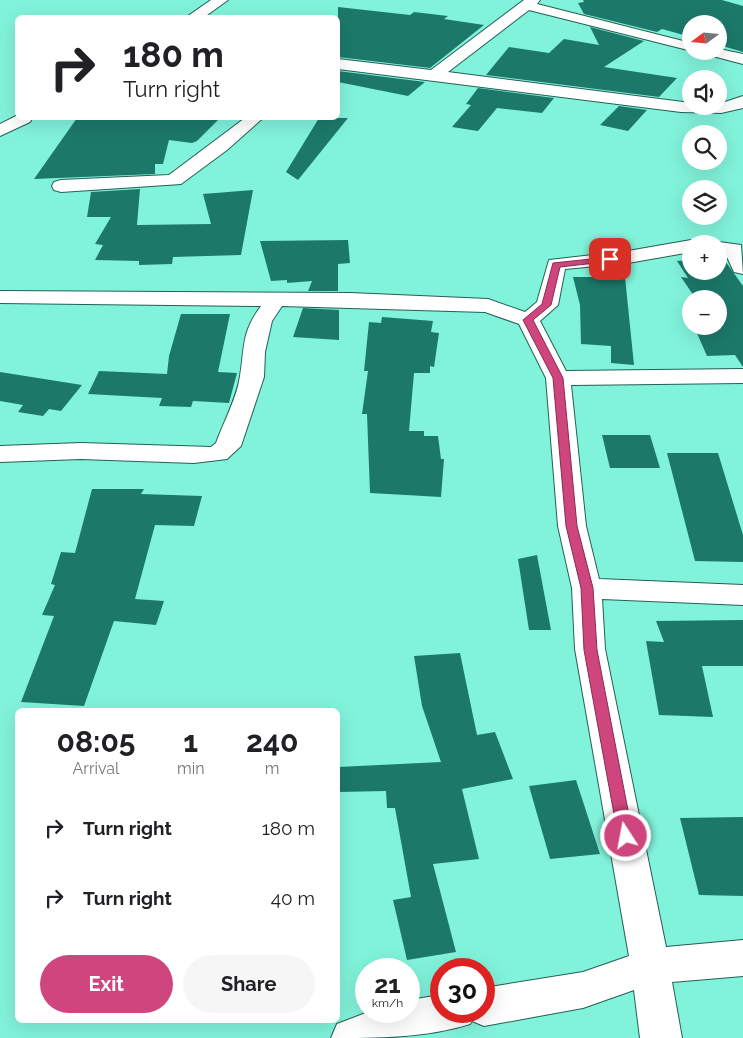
<!DOCTYPE html>
<html lang="en">
<head>
<meta charset="utf-8">
<style>
	:root { --surface:#fff; --page:#f6f6f6; --text:#202124; --muted:#757577; --accent:#cf457e }
	body { margin:0; font-family:Raleway,sans-serif; background:var(--page); color:var(--text); height:100vh; display:flex; flex-direction:column; font-size:19px; white-space:nowrap }
	* { box-sizing:border-box; margin:0 }
	p { font-size:16px; color:var(--muted) }
	.icon { flex:none; width:28px; height:28px; fill:none; stroke:currentColor; stroke-width:2; stroke-linecap:round; stroke-linejoin:round }
	.map { position:relative; flex:1; overflow:hidden }
	.side { position:absolute; left:15px; top:708px; width:325px; height:315px; display:flex; flex-direction:column; background:var(--surface); border-radius:8px; box-shadow:0 5px 20px #0002 }
	.side>* { flex:none }
	.top-card { position:absolute; left:15px; top:15px; width:325px; height:105px; border-radius:8px; box-shadow:0 5px 20px #0002; background:#fff; color:var(--text); overflow:hidden }
	.needle { width:32px; rotate:254deg }
	.buttons { position:absolute; left:682px; top:15px; display:grid; gap:10px }
	.buttons a { display:grid; place-items:center; width:45px; height:45px; border-radius:50%; background:var(--surface); box-shadow:0 5px 20px #0002; font-size:25px }
	.speed { position:absolute; left:355px; top:958px; display:flex; gap:10px; font-size:25px; font-weight:700; text-align:center }
	.speed>* { display:grid; place-content:center; width:65px; height:65px; border-radius:50%; background:var(--surface); box-shadow:0 5px 20px #0002; line-height:1 }
	.speed small { font-size:12px; font-weight:400 }
	.speed .limit { border:8px solid #d22; background:#fff; color:#111 }
	.pin { position:absolute; display:grid; place-items:center; width:42px; height:42px; color:#fff; margin:-21px; border-radius:10px; box-shadow:0 2px 8px #0006 }
	.me { position:absolute; width:55px; margin:-28px; rotate:349deg; stroke-linejoin:round; filter:drop-shadow(0 0 4px #0008) }
	.turn { display:flex; align-items:center; gap:18px; height:105px; padding:0 25px; font-size:22px }
	.turn .icon { width:65px; height:65px; stroke-width:2.5 }
	.turn b { display:block; font-size:35px; line-height:42px }
	.eta { display:flex; justify-content:space-evenly; align-items:center; height:85px; text-align:center }
	.eta b { font-size:30px; font-weight:700; line-height:35px }
	.primary-button { display:flex; gap:10px; margin-top:auto; padding:10px 25px }
	.primary-button a { flex:1; height:58px; border-radius:30px; background:var(--accent); color:#fff; font-size:20px; font-weight:700; line-height:58px; text-align:center }
	.primary-button a+a { background:var(--page); color:var(--text) }
	ul { padding:0; list-style:none }
	li { display:flex; align-items:center; gap:15px; height:70px; padding:0 25px }
	li div { flex:1 }
	li b { display:block; font-size:19px }
	li em { font-style:normal }
	.map>svg:first-child { display:block }
	.building { fill:#1c796a }
	.lines { fill:none; stroke-linecap:round; stroke-linejoin:round }
	.minor-casing { stroke:#236055; stroke-width:2 }
	.minor { fill:#fff; fill-rule:evenodd }
	.route { fill:#cf457e; stroke:#872d52 }
</style>
</head>
<body>
<div class="map">
<svg width="743" height="1038" viewBox="0 0 743 1038">
	<rect width="100%" height="100%" fill="#82f3db"/>
	<path class="building" d="M 583,0 L 722,0 L 743,6 L 743,52 L 719,45 L 719,24 L 691,24 L 691,37 L 662,29 L 657,32 L 584,14 L 578,3 L 584,2 Z
		M 338,7 L 410,15 L 414,12 L 448,16 L 444,19 L 484,25 L 430,68 L 338,57 Z
		M 590,27 L 644,41 L 604,67 L 677,78 L 659,97 L 486,75 L 509,47 L 549,53 L 564,39 L 599,45 Z
		M 338,71 L 425,82 L 408,96 L 338,82 Z
		M 478,88 L 554,98 L 542,113 L 497,108 L 478,131 L 452,127 L 471,105 L 466,104 Z
		M 619,106 L 647,110 L 628,131 L 600,125 Z
		M 77,118 L 220,118 L 197,141 L 192,143 L 169,140 L 163,164 L 155,164 L 155,174 L 34,179 Z
		M 319,118 L 348,118 L 298,180 L 286,172 Z
		M 140,189 L 137,225 L 211,224 L 203,194 L 253,190 L 241,255 L 173,257 L 172,264 L 139,265 L 139,261 L 95,260 L 103,245 L 95,244 L 111,217 L 87,217 L 91,192 Z
		M 348,240 L 350,263 L 338,264 L 338,291 L 308,291 L 312,281 L 287,283 L 287,280 L 271,281 L 260,241 Z
		M 723,258 L 743,286 L 743,367 L 735,355 L 707,356 L 696,331 L 718,330 L 715,326 L 719,326 L 719,299 L 696,299 L 681,277 L 688,278 L 677,261 L 691,260 L 691,271 L 719,271 L 719,259 Z
		M 573,277 L 625,277 L 634,365 L 611,363 L 611,346 L 581,344 L 580,305 Z
		M 303,308 L 339,310 L 339,340 L 293,337 Z
		M 181,314 L 230,314 L 218,372 L 237,373 L 229,403 L 193,401 L 191,407 L 159,406 L 162,398 L 88,394 L 99,371 L 167,374 L 169,356 Z
		M 382,317 L 433,321 L 431,332 L 439,333 L 434,367 L 430,366 L 430,373 L 414,373 L 409,431 L 424,431 L 424,436 L 438,436 L 441,459 L 444,459 L 441,497 L 370,493 L 367,414 L 362,414 L 368,371 L 364,371 L 369,322 L 381,323 Z
		M 0,372 L 82,385 L 61,411 L 49,409 L 43,416 L 18,412 L 23,405 L 0,401 Z
		M 602,435 L 650,435 L 660,468 L 610,468 Z
		M 667,453 L 718,453 L 743,535 L 743,562 L 695,561 Z
		M 92,489 L 144,489 L 141,494 L 202,496 L 194,526 L 155,525 L 135,599 L 164,601 L 156,625 L 114,621 L 84,706 L 21,702 L 54,616 L 42,615 L 55,585 L 51,584 L 61,552 L 75,553 Z
		M 537,555 L 551,630 L 529,630 L 518,559 Z
		M 743,620 L 743,666 L 702,666 L 713,717 L 659,715 L 646,641 L 664,642 L 656,621 Z
		M 460,653 L 477,735 L 495,732 L 513,779 L 462,789 L 479,859 L 433,864 L 456,952 L 407,960 L 393,900 L 411,897 L 395,808 L 387,808 L 386,791 L 338,792 L 338,767 L 441,762 L 422,706 L 414,656 Z
		M 576,780 L 600,854 L 550,859 L 529,786 Z
		M 743,817 L 743,896 L 699,895 L 680,818 Z"/>
	<g class="lines">
		<g class="minor-casing">
			<path id="minor" d="M 211,0 L 228,0 L 203,18 L 185,18 Z
				M 524,0 L 540,0 L 537,4 L 691,43 L 692,51 L 529,10 L 448,72 L 691,103 L 691,106 L 719,106 L 719,104 L 743,96 L 743,108 L 721,113 L 681,112 L 338,69 L 338,59 L 431,70 Z
				M 719,49 L 743,54 L 743,64 L 705,54 L 703,51 L 719,51 Z
				M 18,115 L 18,118 L 32,118 L 30,122 L 0,136 L 0,124 Z
				M 245,118 L 263,118 L 227,150 L 181,184 L 61,192 L 54,190 L 52,186 L 54,182 L 61,180 L 169,175 Z
				M 691,240 L 700,244 L 691,244 L 691,252 L 628,263 L 565,269 L 558,305 L 540,321 L 566,371 L 743,369 L 743,383 L 571,385 L 586,526 L 599,579 L 743,585 L 743,605 L 602,599 L 605,649 L 666,947 L 743,940 L 743,976 L 672,982 L 682,1038 L 640,1038 L 634,990 L 583,1008 L 484,1026 L 472,1021 L 470,1024 C 426,1038 378,1038 331,1038 L 337,1024 L 371,1011 L 409,1011 L 409,1000 L 441,995 L 441,1011 L 484,1011 L 484,988 L 583,972 L 629,956 L 575,649 L 572,588 L 558,526 L 546,378 L 519,324 L 485,312 L 282,306 L 272,321 L 265,352 L 264,377 L 241,446 L 227,459 L 194,463 L 81,459 L 0,462 L 0,446 L 81,443 L 211,447 L 216,443 C 224,421 237,398 240,376 C 245,346 241,333 261,306 L 0,303 L 0,291 L 350,293 L 488,299 L 525,312 L 537,302 L 549,260 L 628,251 Z
				M 719,242 L 741,245 L 743,274 L 734,272 L 726,255 L 719,254 L 719,244 L 712,244 Z"/>
		</g>
		<use href="#minor" class="minor"/>
	</g>
	<path class="route" d="M 610,257 L 613,257 L 613,261 L 560,267 L 551,305 L 533,320 L 563,378 L 577,526 L 593,588 L 597,650 L 633,836 L 631,840 L 626,842 L 620,840 L 618,836 L 584,650 L 581,588 L 566,526 L 553,378 L 523,320 L 542,304 L 553,263 Z"/>
</svg>
<div class="buttons">
<a><svg class="needle" viewBox="-14 -14 28 28"><path d="M0-13l5 13h-10z" fill="#e53935"/><path d="M0 13l5-13h-10z" fill="#757577"/></svg></a>
<a><svg class="icon" aria-label="sound" viewBox="0 0 24 24"><path d="M4 9h4l5-4v14l-5-4H4zM17 9q2 3 0 6"/></svg></a>
<a><svg class="icon" aria-label="search" viewBox="0 0 24 24"><circle cx="10" cy="10" r="6"/><path d="M15 15l6 6"/></svg></a>
<a><svg class="icon" aria-label="layers" viewBox="0 0 24 24"><path d="M12 4l9 5-9 5-9-5zM3 14l9 5 9-5"/></svg></a>
<a>+</a>
<a>−</a>
</div>
<div class="speed"><div>21<small>km/h</small></div><div class="limit">30</div></div>
<div class="pin" style="left:610px;top:259px;background:#d93025"><svg class="icon" aria-label="arrive" viewBox="0 0 24 24"><path d="M6 21V4h12l-3 4 3 4H6"/></svg></div>
<svg class="me" style="left:626px;top:836px" viewBox="-20 -20 40 40"><circle r="17" fill="#cf457e" stroke="#fff" stroke-width="3"/><path d="M0-11L8 9 0 5-8 9z" fill="#fff"/></svg>
<div class="top-card">
<div class="turn"><svg class="icon" aria-label="right" viewBox="0 0 24 24"><path d="M7 20v-9h11M14 6l5 5-5 5"/></svg><div><b>180 m</b>Turn right</div></div>
</div>
<section class="side">
<div class="eta">
<div><b>08:05</b><p>Arrival</p></div>
<div><b>1</b><p>min</p></div>
<div><b>240</b><p>m</p></div>
</div>
<ul>
<li><svg class="icon" aria-label="right" viewBox="0 0 24 24"><path d="M7 20v-9h11M14 6l5 5-5 5"/></svg><div><b>Turn right</b></div><em>180 m</em></li>
<li><svg class="icon" aria-label="right" viewBox="0 0 24 24"><path d="M7 20v-9h11M14 6l5 5-5 5"/></svg><div><b>Turn right</b></div><em>40 m</em></li>
</ul>
<div class="primary-button"><a>Exit</a><a>Share</a></div>
</section>
</div>
</body>
</html>
